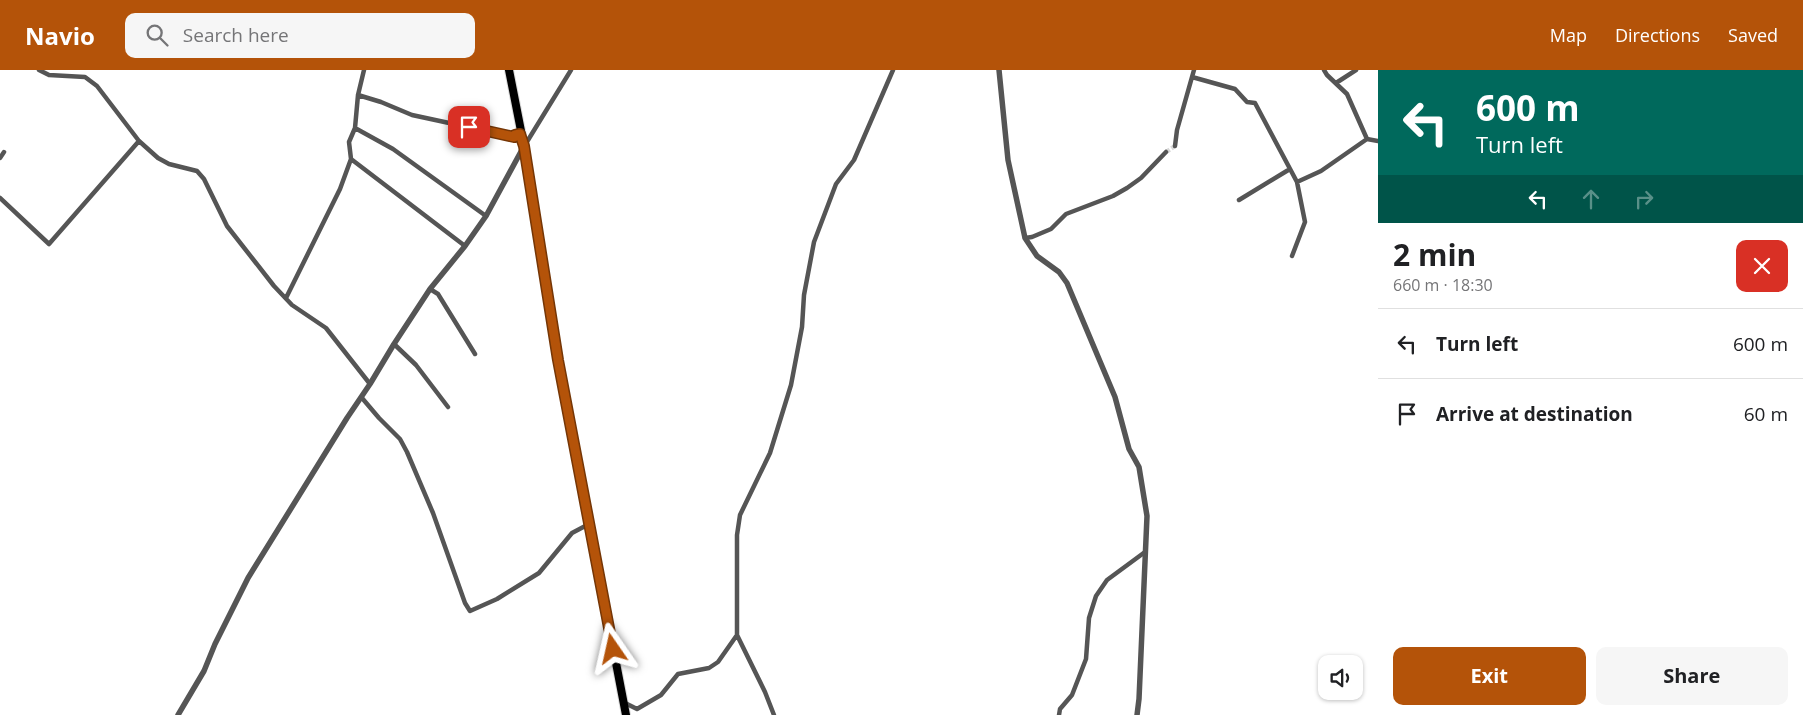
<!DOCTYPE html>
<html lang="en">
<head>
<meta charset="utf-8">
<style>
	:root { --surface:#fff; --page:#f6f6f6; --text:#202124; --muted:#757577; --line:#e0e0e0; --accent:#b45309 }
	body { margin:0; font-family:"Open Sans",sans-serif; background:var(--page); color:var(--text); height:100vh; display:flex; flex-direction:column; font-size:19px; white-space:nowrap }
	* { box-sizing:border-box; margin:0 }
	p { font-size:16px; color:var(--muted) }
	.icon { flex:none; width:28px; height:28px; fill:none; stroke:currentColor; stroke-width:2; stroke-linecap:round; stroke-linejoin:round }
	.map { position:relative; flex:1; overflow:hidden }
	.panel { display:flex; flex-direction:column; background:var(--surface); width:425px }
	.panel>* { flex:none }
	.guide { background:#00695c; color:#fff; overflow:hidden }
	.buttons { position:absolute; left:1318px; top:585px; display:grid; gap:10px }
	.buttons a { display:grid; place-items:center; width:45px; height:45px; border-radius:10px; background:var(--surface); box-shadow:0 1px 4px #0004; font-size:25px }
	.pin { position:absolute; display:grid; place-items:center; width:42px; height:42px; color:#fff; margin:-21px; border-radius:10px; box-shadow:0 2px 8px #0006 }
	.me { position:absolute; width:55px; margin:-28px; rotate:349deg; stroke-linejoin:round; filter:drop-shadow(0 0 4px #0008) }
	.turn { display:flex; align-items:center; gap:18px; height:105px; padding:0 15px; font-size:22px }
	.turn .icon { width:65px; height:65px; stroke-width:2.5 }
	.turn b { display:block; font-size:35px; line-height:42px }
	.lanes { display:flex; align-items:center; height:48px; padding:0 15px; background:#0003; justify-content:center; gap:25px; direction:ltr }
	.lanes .off { opacity:.35 }
	.round { display:grid; place-items:center; flex:none; width:52px; height:52px; border-radius:10px; background:var(--page) }
	.summary { display:flex; align-items:center; justify-content:space-between; height:85px; padding:0 15px }
	h1 { font-size:30px; font-weight:700; line-height:38px }
	.cta { display:flex; gap:10px; margin-top:auto; padding:10px 15px }
	.cta a { flex:1; height:58px; border-radius:10px; background:var(--accent); color:#fff; font-size:20px; font-weight:700; line-height:58px; text-align:center }
	.cta a+a { background:var(--page); color:var(--text) }
	ul { padding:0; list-style:none }
	li { display:flex; align-items:center; gap:15px; height:70px; padding:0 15px; border-top:1px solid var(--line) }
	li div { flex:1 }
	li b { display:block; font-size:19px }
	li em { font-style:normal }
	header { display:flex; align-items:center; gap:30px; box-sizing:border-box; height:70px; padding:0 25px; background:var(--accent); color:#fff }
	header strong { font-size:24px }
	nav { display:flex; gap:28px; margin-inline-start:auto; font-size:18px }
	.search { width:350px; height:45px; background:var(--page); display:flex; align-items:center; gap:12px; box-sizing:border-box; padding:0 18px; border-radius:10px; color:var(--muted); font-size:19px }
	main { display:flex; flex:1; min-height:0 }
	.map>svg:first-child { display:block }
	.lines { fill:none; stroke-linecap:round; stroke-linejoin:round }
	.minor-tunnel { stroke:#d9d9d9; stroke-width:4.5; stroke-dasharray:4.5 2; stroke-linecap:butt }
	.trunk-casing { stroke:#dbdbdb; stroke-width:10 }
	.minor { stroke:#555; stroke-width:4.5 }
	.tertiary { stroke:#555; stroke-width:5.5 }
	.trunk { stroke:#000; stroke-width:8 }
	.route-casing { stroke:#753606; stroke-width:12 }
	.route { stroke:#b45309; stroke-width:9 }
</style>
</head>
<body>
<header>
<strong>Navio</strong>
<div class="search"><svg class="icon" aria-label="search" viewBox="0 0 24 24"><circle cx="10" cy="10" r="6"/><path d="M15 15l6 6"/></svg>Search here</div>
<nav><a>Map</a><a>Directions</a><a>Saved</a></nav>
</header>
<main>
<div class="map">
<svg width="1378" height="645" viewBox="0 0 1378 645">
	<rect width="100%" height="100%" fill="#fff"/>
	<g class="lines">
		<path class="minor-tunnel" d="M 1166,82 L 1175,76"/>
		<g class="trunk-casing">
			<path id="trunk" d="M 509,0 L 524,76 L 558,290 L 626,645"/>
		</g>
		<path class="minor" d="M 39,0 L 49,5 L 85,7 L 97,16 L 139,71 L 158,88 L 169,94 L 197,101 L 204,109 L 227,156 L 274,216 L 292,235 L 326,258 L 370,314
			M 1324,0 L 1327,5 L 1347,24 L 1367,69 L 1378,71
			M 1192,7 L 1235,19 L 1247,32 L 1255,33 L 1297,112 L 1305,152 L 1292,186
			M 1336,13 L 1356,0
			M 358,25 L 381,32 L 412,45 L 514,67 L 515,65 L 520,64
			M 355,58 L 393,79 L 486,146
			M 525,75 L 571,0
			M 1175,76 L 1177,60 L 1194,0
			M 0,88 L 4,82
			M 351,89 L 465,176
			M 1297,112 L 1321,101 L 1367,69
			M 0,128 L 49,174 L 139,71
			M 1239,130 L 1290,99
			M 1025,168 L 1032,167 L 1051,159 L 1066,144 L 1113,126 L 1127,118 L 1141,108 L 1166,82
			M 430,219 L 438,224 L 475,284
			M 286,228 L 340,119 L 351,89 L 349,72 L 355,58 L 358,25 L 364,0
			M 394,274 L 416,295 L 448,337
			M 362,328 L 379,348 L 400,369 L 407,382 L 433,443 L 465,533 L 470,541 L 497,529 L 539,503 L 572,463 L 589,454
			M 625,633 L 637,639 L 661,625 L 678,604 L 709,598 L 718,592 L 737,565
			M 774,645 L 765,622 L 737,565 L 737,465 L 740,445 L 770,383 L 791,315 L 802,257 L 804,225 L 814,172 L 836,114 L 854,90 L 893,0
			M 1059,645 L 1060,639 L 1072,625 L 1086,589 L 1089,548 L 1096,526 L 1107,510 L 1145,482"/>
		<path class="tertiary" d="M 999,0 L 1008,90 L 1025,168 L 1037,186 L 1059,202 L 1067,213 L 1115,327 L 1129,379 L 1139,397 L 1147,446 L 1139,629 L 1137,645
			M 178,645 L 204,601 L 215,574 L 248,508 L 347,348 L 370,314 L 394,274 L 430,219 L 465,176 L 486,146 L 524,76"/>
		<use href="#trunk" class="trunk"/>
	</g>
	<g class="lines">
		<g class="route-casing">
			<path id="route" d="M 469,57 L 514,67 L 515,65 L 520,64 L 524,76 L 558,290 L 613,579"/>
		</g>
		<use href="#route" class="route"/>
	</g>
</svg>
<div class="buttons">
<a><svg class="icon" aria-label="sound" viewBox="0 0 24 24"><path d="M4 9h4l5-4v14l-5-4H4zM17 9q2 3 0 6"/></svg></a>
</div>
<div class="pin" style="left:469px;top:57px;background:#d93025"><svg class="icon" aria-label="arrive" viewBox="0 0 24 24"><path d="M6 21V4h12l-3 4 3 4H6"/></svg></div>
<svg class="me" style="left:613px;top:579px" viewBox="-20 -20 40 40"><path d="M0-17L14 15 0 8-14 15z" fill="#b45309" stroke="#fff" stroke-width="4"/></svg>
</div>
<section class="panel">
<div class="guide">
<div class="turn"><svg class="icon" aria-label="left" viewBox="0 0 24 24"><path d="M17 20v-9H6M10 6l-5 5 5 5"/></svg><div><b>600 m</b>Turn left</div></div>
<div class="lanes"><svg class="icon" aria-label="left" viewBox="0 0 24 24"><path d="M17 20v-9H6M10 6l-5 5 5 5"/></svg><svg class="icon off" aria-label="ahead" viewBox="0 0 24 24"><path d="M12 20V5M6 11l6-6 6 6"/></svg><svg class="icon off" aria-label="right" viewBox="0 0 24 24"><path d="M7 20v-9h11M14 6l5 5-5 5"/></svg></div>
</div>
<div class="summary"><div><h1>2 min</h1><p>660 m · 18:30</p></div><a class="round" style="background:#d93025;color:#fff"><svg class="icon" aria-label="close" viewBox="0 0 24 24"><path d="M6 6l12 12M18 6L6 18"/></svg></a></div>
<ul>
<li><svg class="icon" aria-label="left" viewBox="0 0 24 24"><path d="M17 20v-9H6M10 6l-5 5 5 5"/></svg><div><b>Turn left</b></div><em>600 m</em></li>
<li><svg class="icon" aria-label="arrive" viewBox="0 0 24 24"><path d="M6 21V4h12l-3 4 3 4H6"/></svg><div><b>Arrive at destination</b></div><em>60 m</em></li>
</ul>
<div class="cta"><a>Exit</a><a>Share</a></div>
</section>
</main>
</body>
</html>
